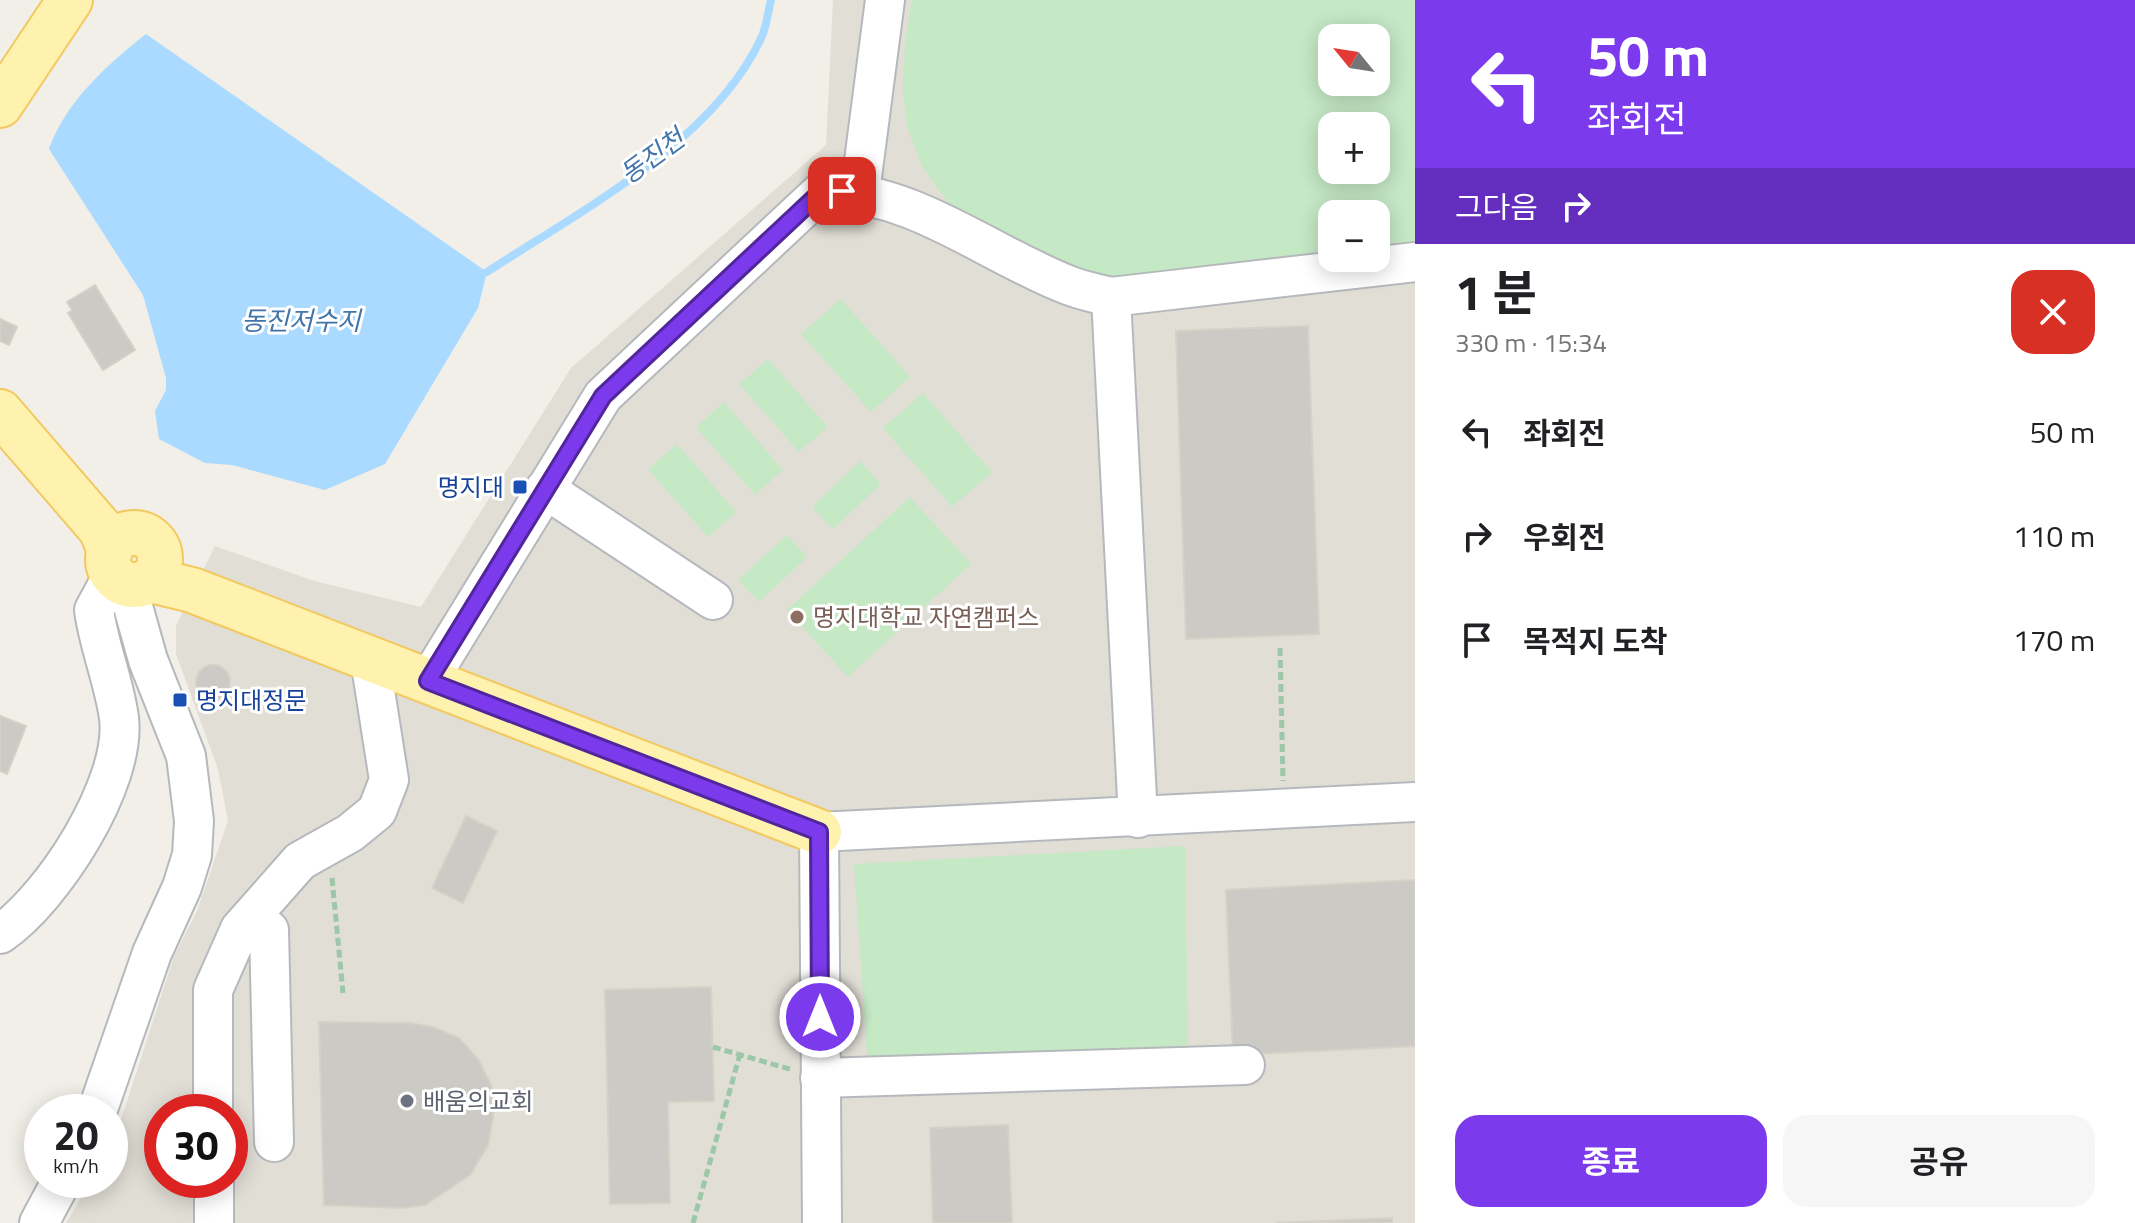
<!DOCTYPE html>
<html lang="ko">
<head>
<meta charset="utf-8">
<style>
	:root { --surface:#fff; --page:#f6f6f6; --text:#202124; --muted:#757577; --accent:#7c3aed }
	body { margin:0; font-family:"Titillium Web","Noto Sans KR",sans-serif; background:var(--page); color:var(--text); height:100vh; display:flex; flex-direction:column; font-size:30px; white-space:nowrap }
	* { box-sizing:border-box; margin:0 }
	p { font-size:26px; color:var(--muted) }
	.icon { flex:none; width:44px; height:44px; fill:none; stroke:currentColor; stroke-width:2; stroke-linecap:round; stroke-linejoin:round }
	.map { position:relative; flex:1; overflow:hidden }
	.side { display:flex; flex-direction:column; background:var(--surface); width:720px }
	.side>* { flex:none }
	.banner { background:#7c3aed; color:#fff; overflow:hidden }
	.needle { width:52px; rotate:300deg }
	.controls { position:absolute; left:1318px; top:24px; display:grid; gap:16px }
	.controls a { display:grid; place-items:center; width:72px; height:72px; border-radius:16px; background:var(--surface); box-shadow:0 4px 20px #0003; font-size:40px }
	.speed { position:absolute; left:24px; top:1094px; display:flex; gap:16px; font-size:40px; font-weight:700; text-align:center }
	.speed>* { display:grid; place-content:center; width:104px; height:104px; border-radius:50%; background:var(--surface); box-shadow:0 4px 20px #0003; line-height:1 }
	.speed small { font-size:20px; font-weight:400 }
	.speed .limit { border:12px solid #d22; background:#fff; color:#111 }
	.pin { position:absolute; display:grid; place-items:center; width:68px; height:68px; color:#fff; margin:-34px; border-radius:16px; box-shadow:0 4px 12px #0006 }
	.me { position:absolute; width:88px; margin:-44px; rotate:0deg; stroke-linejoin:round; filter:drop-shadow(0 0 6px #0008) }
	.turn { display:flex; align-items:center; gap:28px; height:168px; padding:0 40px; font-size:36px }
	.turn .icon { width:104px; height:104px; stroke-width:2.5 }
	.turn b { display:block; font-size:56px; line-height:68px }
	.then { display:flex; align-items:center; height:76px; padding:0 40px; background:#0003; gap:16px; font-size:30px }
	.round { display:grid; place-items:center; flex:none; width:84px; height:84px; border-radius:24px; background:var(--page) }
	.overview { display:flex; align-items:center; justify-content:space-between; height:136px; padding:0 40px }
	h1 { font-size:48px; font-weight:700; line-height:60px }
	.primary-button { display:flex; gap:16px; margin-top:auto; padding:16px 40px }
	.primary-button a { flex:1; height:92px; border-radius:24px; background:var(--accent); color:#fff; font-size:32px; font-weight:700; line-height:92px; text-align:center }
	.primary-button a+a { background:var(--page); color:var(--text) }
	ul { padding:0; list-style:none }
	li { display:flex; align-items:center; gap:24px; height:104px; padding:0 40px }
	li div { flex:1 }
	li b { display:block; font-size:30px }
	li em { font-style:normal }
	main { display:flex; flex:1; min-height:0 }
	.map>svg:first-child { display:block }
	.education { fill:#e1ded6; fill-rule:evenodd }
	.green { fill:#c5e8c5; fill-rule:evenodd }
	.water { fill:#aadaff }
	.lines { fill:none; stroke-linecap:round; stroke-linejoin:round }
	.stream { stroke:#aadaff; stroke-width:8 }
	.building { fill:#cccac5; stroke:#d6d1c6; stroke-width:2 }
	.minor-casing { stroke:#b5b8bc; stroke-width:42 }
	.major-casing { stroke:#f2c960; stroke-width:48 }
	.path { stroke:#9cc7a9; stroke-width:5; stroke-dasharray:8 4; stroke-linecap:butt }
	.minor { stroke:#fff; stroke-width:38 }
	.major { stroke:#fff2af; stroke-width:44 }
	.route-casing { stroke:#51269a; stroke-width:20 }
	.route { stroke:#7c3aed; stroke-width:14 }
	.transit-dot { fill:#1a4fb4; stroke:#fff; stroke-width:3 }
	.education-dot { fill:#8d6e63; stroke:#fff; stroke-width:3 }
	.worship-dot { fill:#6b7280; stroke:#fff; stroke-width:3 }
	.labels { text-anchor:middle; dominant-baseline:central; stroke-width:6; stroke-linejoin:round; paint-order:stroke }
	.transit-label { font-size:24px; fill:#164399; stroke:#fff; text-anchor:end }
	.education-label { font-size:24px; fill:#785e54; stroke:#fff; text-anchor:start }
	.worship-label { font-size:24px; fill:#5b616d; stroke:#fff; text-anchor:start }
	.water-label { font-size:26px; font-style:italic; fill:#4174aa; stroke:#fff }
</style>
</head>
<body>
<main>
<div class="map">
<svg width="1415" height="1223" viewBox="0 0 1415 1223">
	<rect width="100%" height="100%" fill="#f1efe8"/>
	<path class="education" d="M 833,0 L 1415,0 L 1415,1223 L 66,1223 L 92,1180 L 110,1180 L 110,1144 L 122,1117 L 174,956 L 197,911 L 228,821 L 218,769 L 176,654 L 176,626 L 215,546 L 314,581 L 421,607 L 571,368 L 826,145 ZM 1332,38 L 1376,38 L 1376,82 L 1332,82 ZM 1332,126 L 1376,126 L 1376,170 L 1332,170 ZM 1332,214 L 1376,214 L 1376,258 L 1332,258 ZM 162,1112 L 230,1112 L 230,1180 L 162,1180 Z"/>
	<path class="green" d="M 912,0 L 1415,0 L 1415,257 L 1093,288 L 951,207 L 922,166 L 907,127 L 903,89 L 905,42 ZM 1332,38 L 1376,38 L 1376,82 L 1332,82 ZM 1332,126 L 1376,126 L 1376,170 L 1332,170 ZM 1332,214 L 1376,214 L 1376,258 L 1332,258 Z
		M 841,299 L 910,377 L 871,412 L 801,334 Z
		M 768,359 L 828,427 L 799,452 L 739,384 Z
		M 923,393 L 992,472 L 952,507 L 883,428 Z
		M 724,402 L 783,470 L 755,495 L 696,427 Z
		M 677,444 L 736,512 L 708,537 L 648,469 Z
		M 860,461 L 881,484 L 833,529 L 812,507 Z
		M 910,497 L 971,564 L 848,677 L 787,610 Z
		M 787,535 L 807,557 L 759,602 L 738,580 Z
		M 1185,846 L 1188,1055 L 868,1069 L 854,864 Z"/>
	<path class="water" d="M 146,34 L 487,272 L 478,308 L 385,464 L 325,490 L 232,465 L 205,463 L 159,439 L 155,411 L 166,390 L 166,378 L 143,295 L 49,149 C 66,101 107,65 146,34 Z"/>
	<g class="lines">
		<path class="stream" d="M 487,272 C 579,212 716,140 762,36 C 767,25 768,11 771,0"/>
	</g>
	<path class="building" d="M 95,285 L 135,350 L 103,370 L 68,313 L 72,310 L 67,302 Z
		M 0,319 L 17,327 L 9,345 L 0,341 Z
		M 1308,326 L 1319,634 L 1186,639 L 1176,331 Z
		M196 682a17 17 0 1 1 34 0a17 17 0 1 1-34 0Z
		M 0,716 L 26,726 L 7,774 L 0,771 Z
		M 466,816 L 497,831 L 463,903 L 432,888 Z
		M 1415,880 L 1415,1046 L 1233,1055 L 1226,890 Z
		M 711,987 L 714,1101 L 668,1102 L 670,1203 L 610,1204 L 605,990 Z
		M 319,1022 L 409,1023 L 433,1027 L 459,1038 L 478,1059 L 491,1085 L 493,1117 L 488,1145 L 470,1175 L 425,1205 L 402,1208 L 324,1205 Z
		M 1008,1125 L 1012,1223 L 933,1223 L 930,1128 Z
		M 1392,1218 L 1392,1223 L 1276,1223 Z"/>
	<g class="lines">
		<g class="minor-casing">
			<path id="minor" d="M 860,192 L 885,0
				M 1111,297 L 1138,818
				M 545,489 L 713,600
				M 428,681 L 603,396 L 823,190 C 917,194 980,249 1063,283 C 1078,290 1095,293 1111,297 L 1415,262
				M 240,929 L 269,930 L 274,1142
				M 0,934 C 52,899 127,783 119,718 C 114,681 99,647 94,610 L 113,575
				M 820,1078 L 1245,1065
				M 97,1112 L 152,953 L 182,887 L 192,855 L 194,821 L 186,756 L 148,660 L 127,585
				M 213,1112 L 213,990 L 240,929 L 300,861 L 350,833 L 377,811 L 389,780 L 370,659
				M 214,1180 L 214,1223
				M 39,1223 L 62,1180
				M 822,1223 L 819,832 L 1415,802"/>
		</g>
		<g class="major-casing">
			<path id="major" d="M 0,105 L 70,0
				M 0,412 L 101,529 L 110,551
				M108 559a26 26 0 1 1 52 0a26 26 0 1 1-52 0Z
				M 151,580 L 192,590 L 819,832"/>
		</g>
		<path class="path" d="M 1280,648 L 1283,781
			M 332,878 L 343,993
			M 713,1047 L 793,1070
			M 693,1223 L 740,1054"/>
		<use href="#minor" class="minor"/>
		<use href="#major" class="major"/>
	</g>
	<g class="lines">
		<g class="route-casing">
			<path id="route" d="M 820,1017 L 819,832 L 428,681 L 603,396 L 823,190 L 842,191"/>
		</g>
		<use href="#route" class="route"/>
	</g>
	<g class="transit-dot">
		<rect x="512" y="479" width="16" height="16" rx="4"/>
		<rect x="172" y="692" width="16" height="16" rx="4"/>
	</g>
	<circle class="education-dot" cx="797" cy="617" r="8"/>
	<circle class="worship-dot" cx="407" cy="1101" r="8"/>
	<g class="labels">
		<g class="transit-label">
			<text x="504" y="487">명지대</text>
			<text x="196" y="700" text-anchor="start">명지대정문</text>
		</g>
		<g class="education-label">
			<text x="813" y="617">명지대학교 자연캠퍼스</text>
		</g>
		<g class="worship-label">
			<text x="423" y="1101">배움의교회</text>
		</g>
		<g class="water-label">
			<text transform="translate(652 156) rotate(-36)">동진천</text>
			<text x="301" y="320">동진저수지</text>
		</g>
	</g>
</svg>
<div class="controls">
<a><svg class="needle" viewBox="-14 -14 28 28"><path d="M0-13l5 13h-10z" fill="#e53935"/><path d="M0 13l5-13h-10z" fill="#757577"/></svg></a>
<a>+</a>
<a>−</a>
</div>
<div class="speed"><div>20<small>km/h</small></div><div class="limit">30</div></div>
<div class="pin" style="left:842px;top:191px;background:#d93025"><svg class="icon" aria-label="arrive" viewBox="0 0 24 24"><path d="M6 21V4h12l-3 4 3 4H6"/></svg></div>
<svg class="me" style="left:820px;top:1017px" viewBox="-20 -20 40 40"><circle r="17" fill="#7c3aed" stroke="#fff" stroke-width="3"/><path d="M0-11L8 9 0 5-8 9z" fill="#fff"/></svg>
</div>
<section class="side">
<div class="banner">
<div class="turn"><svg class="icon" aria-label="left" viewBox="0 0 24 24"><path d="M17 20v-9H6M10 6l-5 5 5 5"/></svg><div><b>50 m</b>좌회전</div></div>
<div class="then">그다음<svg class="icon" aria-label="right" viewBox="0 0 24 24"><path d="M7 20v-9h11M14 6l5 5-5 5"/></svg></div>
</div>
<div class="overview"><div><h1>1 분</h1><p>330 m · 15:34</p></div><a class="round" style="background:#d93025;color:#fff"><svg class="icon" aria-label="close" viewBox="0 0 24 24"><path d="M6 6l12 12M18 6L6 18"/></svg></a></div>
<ul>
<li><svg class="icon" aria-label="left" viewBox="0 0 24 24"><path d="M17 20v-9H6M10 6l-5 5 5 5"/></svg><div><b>좌회전</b></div><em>50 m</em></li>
<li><svg class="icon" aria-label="right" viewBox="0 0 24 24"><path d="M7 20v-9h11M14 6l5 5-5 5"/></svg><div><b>우회전</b></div><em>110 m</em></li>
<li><svg class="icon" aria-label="arrive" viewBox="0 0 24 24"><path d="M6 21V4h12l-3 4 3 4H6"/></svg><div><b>목적지 도착</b></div><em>170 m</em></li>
</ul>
<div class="primary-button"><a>종료</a><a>공유</a></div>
</section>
</main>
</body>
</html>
